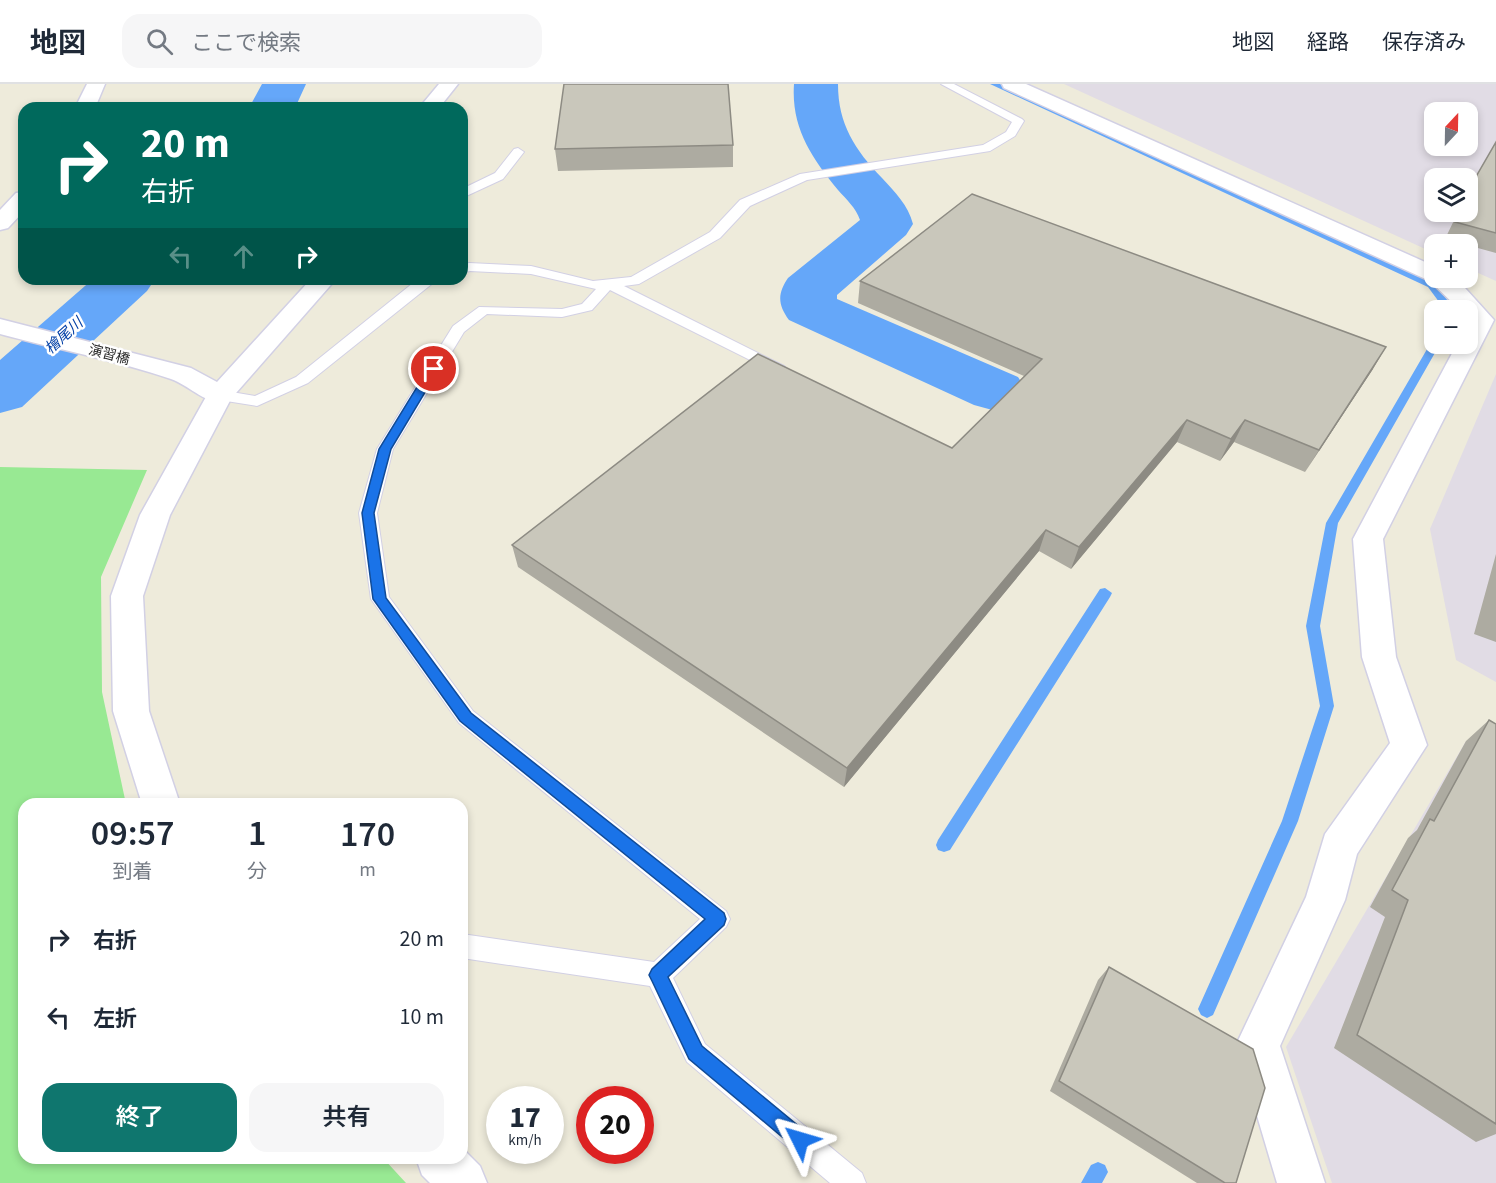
<!DOCTYPE html>
<html lang="ja">
<head>
<meta charset="utf-8">
<style>
	:root { --surface:#fff; --page:#f6f6f7; --text:#1f2937; --muted:#747a83; --line:#e0e1e3; --accent:#0f766e }
	body { margin:0; font-family:"Source Sans 3","Noto Sans JP",sans-serif; background:var(--page); color:var(--text); height:100vh; display:flex; flex-direction:column; font-size:22px; white-space:nowrap }
	* { box-sizing:border-box; margin:0 }
	p { font-size:20px; color:var(--muted) }
	.icon { flex:none; width:33px; height:33px; fill:none; stroke:currentColor; stroke-width:2; stroke-linecap:round; stroke-linejoin:round }
	.map { position:relative; flex:1; overflow:hidden }
	.details { position:absolute; left:18px; top:714px; width:450px; height:366px; display:flex; flex-direction:column; background:var(--surface); border-radius:18px; box-shadow:0 3px 9px #0003 }
	.details>* { flex:none }
	.top-card { position:absolute; left:18px; top:18px; width:450px; height:183px; border-radius:18px; box-shadow:0 3px 9px #0003; background:#00695c; color:#fff; overflow:hidden }
	.needle { width:39px; rotate:22deg }
	.fabs { position:absolute; left:1424px; top:18px; display:grid; gap:12px }
	.fabs a { display:grid; place-items:center; width:54px; height:54px; border-radius:12px; background:var(--surface); box-shadow:0 3px 9px #0003; font-size:30px }
	.speed { position:absolute; left:486px; top:1002px; display:flex; gap:12px; font-size:30px; font-weight:700; text-align:center }
	.speed>* { display:grid; place-content:center; width:78px; height:78px; border-radius:50%; background:var(--surface); box-shadow:0 3px 9px #0003; line-height:1 }
	.speed small { font-size:15px; font-weight:400 }
	.speed .limit { border:9px solid #d22; background:#fff; color:#111 }
	.pin { position:absolute; display:grid; place-items:center; width:51px; height:51px; color:#fff; margin:-26px; border:3px solid #fff; border-radius:50%; box-shadow:0 2px 6px #0007 }
	.me { position:absolute; width:66px; margin:-33px; rotate:310deg; stroke-linejoin:round; filter:drop-shadow(0 0 4px #0008) }
	.turn { display:flex; align-items:center; gap:21px; height:126px; padding:0 24px; font-size:27px }
	.turn .icon { width:78px; height:78px; stroke-width:2.5 }
	.turn b { display:block; font-size:42px; line-height:51px }
	.lanes { display:flex; align-items:center; height:57px; padding:0 24px; background:#0003; justify-content:center; gap:30px; direction:ltr }
	.lanes .off { opacity:.35 }
	.eta { display:flex; justify-content:space-evenly; align-items:center; height:102px; text-align:center }
	.eta b { font-size:36px; font-weight:600; line-height:42px }
	.button { display:flex; gap:12px; margin-top:auto; padding:12px 24px }
	.button a { flex:1; height:69px; border-radius:18px; background:var(--accent); color:#fff; font-size:24px; font-weight:600; line-height:69px; text-align:center }
	.button a+a { background:var(--page); color:var(--text) }
	ul { padding:0; list-style:none }
	li { display:flex; align-items:center; gap:18px; height:78px; padding:0 24px }
	li div { flex:1 }
	li b { display:block; font-size:22px }
	li em { font-style:normal }
	header { display:flex; align-items:center; gap:36px; box-sizing:border-box; height:84px; padding:0 30px; background:var(--surface); border-bottom:2px solid var(--line) }
	header strong { font-size:28px }
	nav { display:flex; gap:33px; margin-inline-start:auto; font-size:21px }
	.search { width:420px; height:54px; background:var(--page); display:flex; align-items:center; gap:15px; box-sizing:border-box; padding:0 21px; border-radius:18px; color:var(--muted); font-size:22px }
	.map>svg:first-child { display:block }
	.industrial { fill:#e1dce5; fill-rule:evenodd }
	.green { fill:#98e993 }
	.lines { fill:none; stroke-linecap:round; stroke-linejoin:round }
	.stream { fill:#65a7f9; fill-rule:evenodd }
	.river { fill:#65a7f9; fill-rule:evenodd }
	.lane-casing { stroke:#d2d0e4; stroke-width:2 }
	.street-casing { stroke:#d2d0e4; stroke-width:3 }
	.secondary-casing { stroke:#d2d0e4; stroke-width:3 }
	.lane { fill:#fff; fill-rule:evenodd }
	.street { fill:#fff; fill-rule:evenodd }
	.secondary { fill:#fff; fill-rule:evenodd }
	.wall { fill:#adaba1 }
	.shaded-wall { fill:#8d8b83 }
	.building { fill:#c9c7bb; stroke:#8d8b83; stroke-width:1.5 }
	.route { fill:#1a73e8; stroke:#114b97; stroke-width:1.5 }
	.labels { text-anchor:middle; dominant-baseline:central; stroke-width:5; stroke-linejoin:round; paint-order:stroke }
	.far-street-label { font-size:14px; fill:#2a2a2a; stroke:#fff }
	.far-water-label { font-size:15px; font-style:italic; fill:#023fa6; stroke:#fff }
</style>
</head>
<body>
<header>
<strong>地図</strong>
<div class="search"><svg class="icon" aria-label="search" viewBox="0 0 24 24"><circle cx="10" cy="10" r="6"/><path d="M15 15l6 6"/></svg>ここで検索</div>
<nav><a>地図</a><a>経路</a><a>保存済み</a></nav>
</header>
<div class="map">
<svg width="1496" height="1099" viewBox="0 0 1496 1099">
	<rect width="100%" height="100%" fill="#eeebdb"/>
	<path class="industrial" d="M 1064,0 L 1496,0 L 1496,197 L 1467,184 L 1467,160 L 1434,160 L 1434,169 ZM 1434,28 L 1467,28 L 1467,62 L 1434,62 ZM 1434,94 L 1467,94 L 1467,128 L 1434,128 Z
		M 1496,290 L 1496,598 L 1456,576 L 1430,445 Z
		M 1466,657 L 1496,675 L 1496,1099 L 1332,1099 L 1286,963 Z"/>
	<path class="green" d="M 0,383 L 147,386 L 101,493 L 102,608 L 126,720 L 24,720 L 24,1074 L 383,1074 L 406,1099 L 0,1099 Z"/>
	<g class="lines">
		<path class="stream" d="M 990,0 L 1000,0 L 1434,199 L 1455,226 L 1445,226 L 1428,203 Z
			M 1434,257 L 1434,260 L 1440,260 L 1338,439 L 1320,542 L 1334,622 L 1298,737 L 1213,931 L 1207,934 L 1201,931 L 1198,925 L 1282,737 L 1320,622 L 1306,542 L 1326,439 L 1430,260 Z
			M 1105,504 L 1112,509 L 1110,513 L 950,766 L 944,768 L 938,766 L 936,761 L 938,756 L 1100,505 Z
			M 1098,1078 L 1105,1081 L 1108,1088 L 1102,1099 L 1081,1099 L 1091,1081 Z"/>
		<path class="river" d="M 262,0 L 306,0 L 295,24 L 249,24 Z
			M 794,0 L 838,0 C 838,40 855,66 882,94 C 895,108 908,121 913,140 L 906,151 L 837,211 L 837,215 L 1018,293 L 1027,307 L 1018,321 L 996,327 L 974,321 L 789,236 C 778,221 777,210 788,194 L 860,136 C 856,124 846,115 838,106 C 811,73 791,43 794,0 Z
			M 93,195 L 155,195 L 147,207 L 22,323 L 0,329 L 0,276 Z"/>
		<g class="lane-casing">
			<path id="lane" d="M 941,0 L 954,0 L 1022,35 L 1024,37 L 1015,52 L 990,67 L 807,96 L 750,122 L 720,154 L 639,200 L 624,202 L 784,282 L 787,285 L 784,288 L 774,288 L 610,206 L 592,226 L 562,233 L 487,230 L 464,248 L 393,365 L 377,429 L 389,513 L 473,627 L 726,827 L 730,835 L 726,843 L 673,894 L 705,960 L 862,1089 L 866,1099 L 830,1099 L 687,978 L 650,902 L 462,874 L 462,850 L 654,878 L 700,835 L 459,639 L 371,515 L 359,429 L 377,365 L 453,242 L 479,223 L 562,225 L 582,220 L 596,205 L 531,190 L 470,187 L 462,189 L 462,181 L 469,179 L 531,182 L 593,197 L 631,193 L 710,148 L 740,116 L 800,90 L 983,61 L 1006,48 L 1012,38 Z
				M 518,64 L 524,68 L 503,95 L 462,114 L 462,105 L 495,89 L 514,65 Z
				M 418,195 L 438,195 L 308,299 L 257,322 L 220,316 L 212,311 L 220,306 L 255,312 L 296,293 Z"/>
		</g>
		<g class="street-casing">
			<path id="street" d="M 87,0 L 105,0 L 95,24 L 75,24 Z
				M 1002,0 L 1026,0 L 1434,182 L 1434,194 L 1456,194 L 1494,236 L 1383,455 L 1396,573 L 1427,661 L 1357,770 L 1345,816 L 1280,962 L 1325,1099 L 1277,1099 L 1236,961 L 1306,813 L 1325,750 L 1390,659 L 1362,573 L 1353,455 L 1457,260 L 1467,260 L 1469,237 L 1467,226 L 1460,226 L 1430,197 L 1004,4 Z
				M 24,108 L 24,127 L 8,144 L 0,146 L 0,126 L 16,109 Z
				M 220,302 L 229,305 L 233,311 L 170,431 L 143,512 L 149,627 L 180,720 L 142,720 L 113,627 L 111,512 L 140,431 L 207,311 L 211,305 Z
				M 462,1064 L 480,1082 L 487,1099 L 430,1099 L 422,1091 L 416,1074 L 462,1074 Z"/>
		</g>
		<g class="secondary-casing">
			<path id="secondary" d="M 439,0 L 458,0 L 439,24 L 419,24 Z
				M 311,195 L 336,195 L 229,317 C 207,323 191,302 171,295 C 115,276 56,265 0,250 L 0,235 L 191,284 L 217,298 Z"/>
		</g>
		<use href="#lane" class="lane"/>
		<use href="#street" class="street"/>
		<use href="#secondary" class="secondary"/>
	</g>
	<path class="wall" d="M 1496,58 L 1496,169 L 1445,155 L 1458,128 L 1467,128 L 1467,108 Z
		M 733,61 L 733,83 L 558,87 L 555,65 Z
		M 860,197 L 1373,285 L 1305,388 L 1234,358 L 1220,377 L 1177,358 L 1071,485 L 1039,467 L 844,703 L 518,483 L 512,461 L 952,364 L 1024,292 L 858,219 Z
		M 1496,470 L 1496,558 L 1474,550 Z
		M 1489,636 L 1496,640 L 1496,1050 L 1476,1058 L 1334,964 L 1385,833 L 1370,823 L 1408,754 L 1417,746 L 1466,657 Z
		M 1109,883 L 1236,1099 L 1197,1099 L 1050,1007 L 1098,896 Z"/>
	<path class="shaded-wall" d="M 1386,263 L 1373,285 L 1305,388 L 1319,366 Z
		M 1187,336 L 1177,358 L 1071,485 L 1079,463 Z
		M 1245,336 L 1234,358 L 1220,377 L 1231,355 Z
		M 1046,446 L 1039,467 L 844,703 L 847,684 Z"/>
	<path class="building" d="M 564,0 L 728,0 L 733,61 L 555,65 Z
		M 1496,58 L 1496,149 L 1455,138 L 1460,128 L 1467,128 L 1467,112 L 1474,96 Z
		M 972,110 L 1386,263 L 1319,366 L 1245,336 L 1231,355 L 1187,336 L 1079,463 L 1046,446 L 847,684 L 512,461 L 758,270 L 952,364 L 1042,275 L 860,197 Z
		M 1489,636 L 1496,640 L 1496,1040 L 1357,951 L 1408,816 L 1392,806 L 1430,735 L 1434,737 Z
		M 1109,883 L 1253,965 L 1265,1004 L 1236,1099 L 1225,1099 L 1059,997 Z"/>
	<path class="route" d="M 434,282 L 439,285 L 391,365 L 374,429 L 386,514 L 471,629 L 724,829 L 726,835 L 724,841 L 668,893 L 702,962 L 807,1049 L 810,1056 L 807,1062 L 800,1065 L 793,1062 L 689,975 L 652,897 L 649,891 L 652,885 L 705,835 L 460,637 L 373,515 L 362,429 L 379,365 L 428,285 Z"/>
	<g class="labels">
		<g class="far-street-label">
			<text transform="translate(109 271) rotate(15)">演習橋</text>
		</g>
		<g class="far-water-label">
			<text transform="translate(64 252) rotate(-42)">檜尾川</text>
		</g>
	</g>
</svg>
<div class="fabs">
<a><svg class="needle" viewBox="-14 -14 28 28"><path d="M0-13l5 13h-10z" fill="#e53935"/><path d="M0 13l5-13h-10z" fill="#747a83"/></svg></a>
<a><svg class="icon" aria-label="layers" viewBox="0 0 24 24"><path d="M12 4l9 5-9 5-9-5zM3 14l9 5 9-5"/></svg></a>
<a>+</a>
<a>−</a>
</div>
<div class="speed"><div>17<small>km/h</small></div><div class="limit">20</div></div>
<div class="pin" style="left:434px;top:285px;background:#d93025"><svg class="icon" aria-label="arrive" viewBox="0 0 24 24"><path d="M6 21V4h12l-3 4 3 4H6"/></svg></div>
<svg class="me" style="left:800px;top:1056px" viewBox="-20 -20 40 40"><path d="M0-17L14 15 0 8-14 15z" fill="#1a73e8" stroke="#fff" stroke-width="4"/></svg>
<div class="top-card">
<div class="turn"><svg class="icon" aria-label="right" viewBox="0 0 24 24"><path d="M7 20v-9h11M14 6l5 5-5 5"/></svg><div><b>20 m</b>右折</div></div>
<div class="lanes"><svg class="icon off" aria-label="left" viewBox="0 0 24 24"><path d="M17 20v-9H6M10 6l-5 5 5 5"/></svg><svg class="icon off" aria-label="ahead" viewBox="0 0 24 24"><path d="M12 20V5M6 11l6-6 6 6"/></svg><svg class="icon" aria-label="right" viewBox="0 0 24 24"><path d="M7 20v-9h11M14 6l5 5-5 5"/></svg></div>
</div>
<section class="details">
<div class="eta">
<div><b>09:57</b><p>到着</p></div>
<div><b>1</b><p>分</p></div>
<div><b>170</b><p>m</p></div>
</div>
<ul>
<li><svg class="icon" aria-label="right" viewBox="0 0 24 24"><path d="M7 20v-9h11M14 6l5 5-5 5"/></svg><div><b>右折</b></div><em>20 m</em></li>
<li><svg class="icon" aria-label="left" viewBox="0 0 24 24"><path d="M17 20v-9H6M10 6l-5 5 5 5"/></svg><div><b>左折</b></div><em>10 m</em></li>
</ul>
<div class="button"><a>終了</a><a>共有</a></div>
</section>
</div>
</body>
</html>
